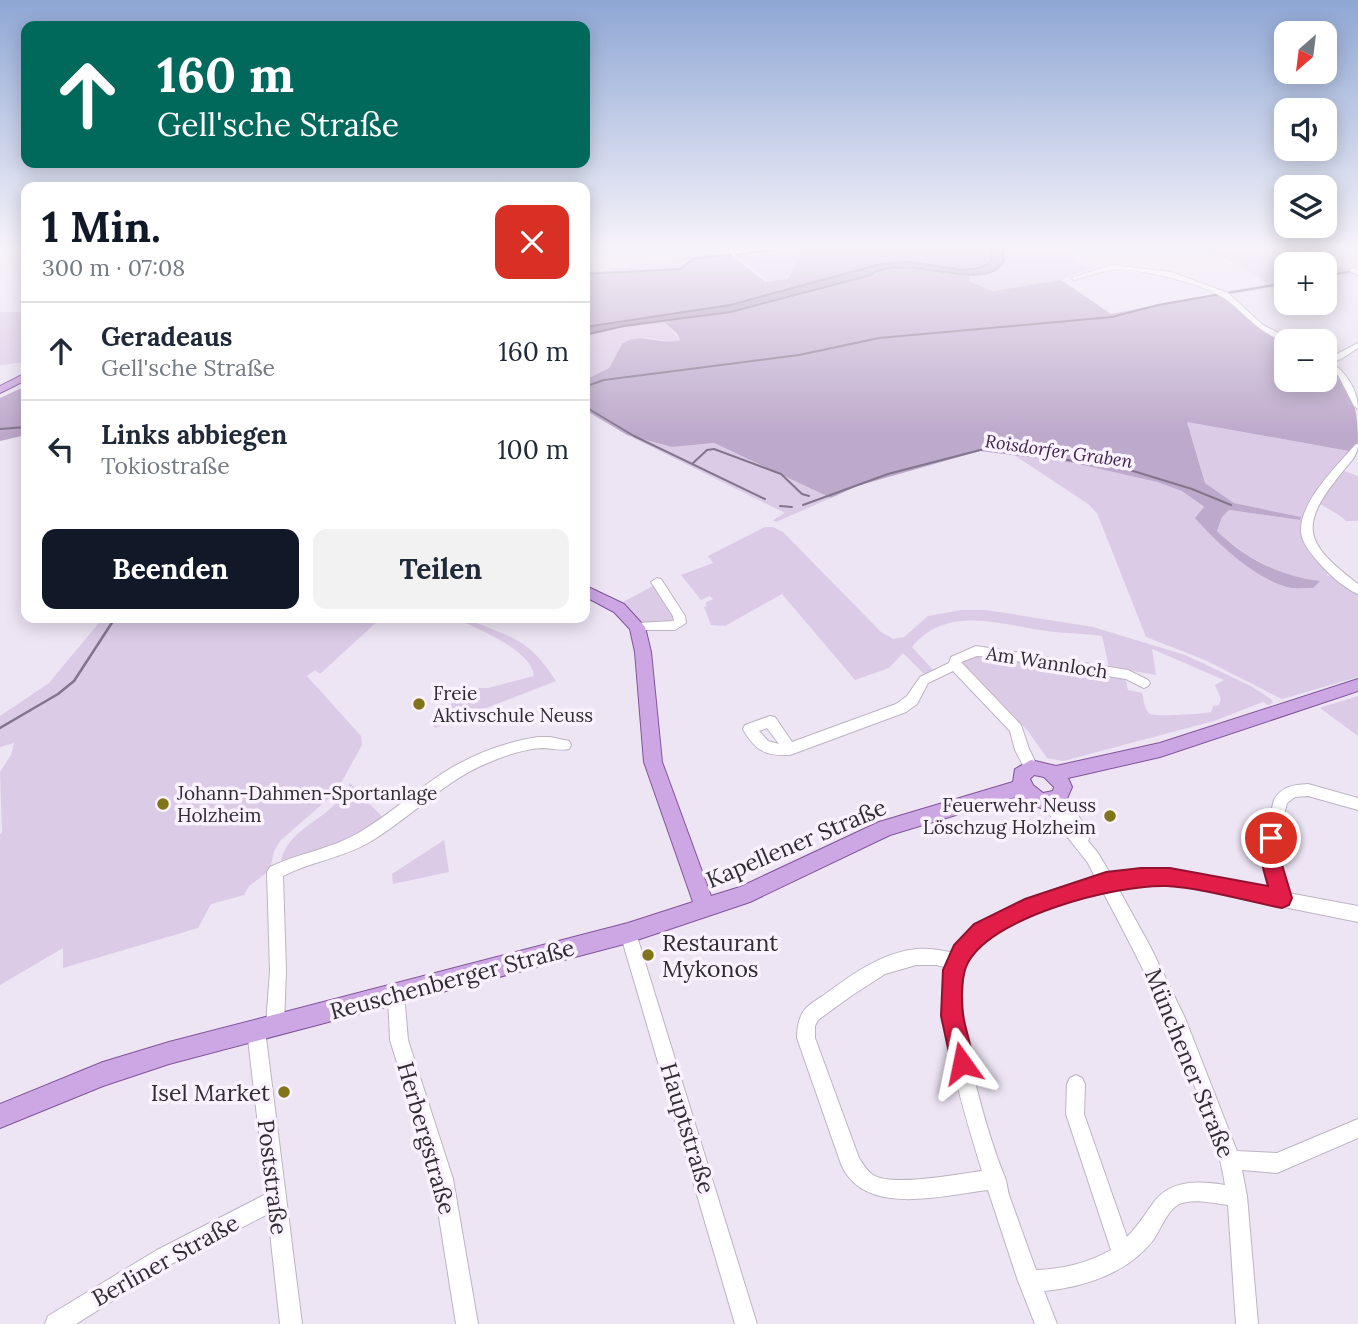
<!DOCTYPE html>
<html lang="de">
<head>
<meta charset="utf-8">
<style>
	:root { --surface:#fff; --page:#f2f2f3; --text:#1f2937; --muted:#747a83; --line:#e0e1e3; --accent:#111827 }
	body { margin:0; font-family:Lora,serif; background:var(--page); color:var(--text); height:100vh; display:flex; flex-direction:column; font-size:26px; white-space:nowrap }
	* { box-sizing:border-box; margin:0 }
	p { font-size:23px; color:var(--muted) }
	.icon { flex:none; width:38px; height:38px; fill:none; stroke:currentColor; stroke-width:2; stroke-linecap:round; stroke-linejoin:round }
	.map { position:relative; flex:1; overflow:hidden }
	.sheet { position:absolute; left:21px; top:182px; width:569px; height:441px; display:flex; flex-direction:column; background:var(--surface); border-radius:14px; box-shadow:0 4px 18px #0003 }
	.sheet>* { flex:none }
	.hud { position:absolute; left:21px; top:21px; width:569px; height:147px; border-radius:14px; box-shadow:0 4px 18px #0003; background:#00695c; color:#fff; overflow:hidden }
	.needle { width:46px; rotate:208deg }
	.fabs { position:absolute; left:1274px; top:21px; display:grid; gap:14px }
	.fabs a { display:grid; place-items:center; width:63px; height:63px; border-radius:14px; background:var(--surface); box-shadow:0 4px 18px #0003; font-size:35px }
	.pin { position:absolute; display:grid; place-items:center; width:60px; height:60px; color:#fff; margin:-30px; border:4px solid #fff; border-radius:50%; box-shadow:0 2px 7px #0007 }
	.me { position:absolute; width:77px; margin:-38px; rotate:348deg; stroke-linejoin:round; filter:drop-shadow(0 0 5px #0008) }
	.turn { display:flex; align-items:center; gap:24px; height:147px; padding:0 21px; font-size:32px }
	.turn .icon { width:91px; height:91px; stroke-width:2.5 }
	.turn b { display:block; font-size:49px; line-height:60px }
	.round { display:grid; place-items:center; flex:none; width:74px; height:74px; border-radius:14px; background:var(--page) }
	.head { display:flex; align-items:center; justify-content:space-between; height:119px; padding:0 21px }
	h1 { font-size:42px; font-weight:700; line-height:52px; color:var(--accent) }
	.cta { display:flex; gap:14px; margin-top:auto; padding:14px 21px }
	.cta a { flex:1; height:80px; border-radius:14px; background:var(--accent); color:#fff; font-size:28px; font-weight:700; line-height:80px; text-align:center }
	.cta a+a { background:var(--page); color:var(--text) }
	ul { padding:0; list-style:none }
	li { display:flex; align-items:center; gap:21px; height:98px; padding:0 21px; border-top:2px solid var(--line) }
	li div { flex:1 }
	li b { display:block; font-size:26px }
	li em { font-style:normal }
	.map>svg:first-child { display:block }
	.green { fill:#dccbe7 }
	.forest { fill:#bda9cb }
	.water { fill:#a894b5; stroke:#84758e; stroke-width:2 }
	.lines { fill:none; stroke-linecap:round; stroke-linejoin:round }
	.stream-far1 { stroke:#84758e; stroke-width:2 }
	.stream { stroke:#84758e; stroke-width:2.5 }
	.minor-casing { stroke:#bdb4c3; stroke-width:2 }
	.major-casing { stroke:#81559a; stroke-width:2 }
	.minor { fill:#fff; fill-rule:evenodd }
	.major { fill:#cda6e4; fill-rule:evenodd }
	.route { fill:#e11d48; stroke:#92132f; stroke-width:2 }
	.poi-dot { fill:#807517; stroke:#faf2ff; stroke-width:2.5 }
	.labels { text-anchor:middle; dominant-baseline:central; stroke-width:7; stroke-linejoin:round; paint-order:stroke }
	.far-water-label { font-size:18px; font-style:italic; fill:#3e224e; stroke:#faf2ff }
	.street-label { font-size:19px; fill:#302c32; stroke:#faf2ff }
	.poi-label { font-size:19px; fill:#302c32; stroke:#faf2ff; text-anchor:start }
	.near-street-label { font-size:23px; fill:#302c32; stroke:#faf2ff }
	.near-poi-label { font-size:23px; fill:#302c32; stroke:#faf2ff; text-anchor:start }
</style>
</head>
<body>
<div class="map">
<svg width="1358" height="1324" viewBox="0 0 1358 1324">
	<rect width="100%" height="100%" fill="#ede4f4"/>
	<path class="green" d="M 787,249 L 802,249 L 788,279 L 769,282 L 736,255 Z
		M 1003,249 L 1058,249 L 1087,269 L 1061,280 L 993,291 L 971,282 L 969,278 L 972,274 L 988,273 L 1004,261 Z
		M 1210,249 L 1289,249 L 1356,273 L 1325,278 L 1325,264 L 1286,264 L 1286,285 L 1228,295 L 1222,292 L 1269,284 Z
		M 694,257 L 679,269 L 594,271 L 607,270 Z
		M 0,312 L 26,312 L 26,362 L 0,365 Z
		M 664,322 L 680,340 L 671,342 L 648,338 L 622,344 L 609,368 L 585,380 L 585,335 L 624,326 Z
		M 1187,422 L 1349,451 C 1334,471 1294,515 1304,541 C 1308,553 1319,562 1328,570 L 1327,575 L 1341,580 L 1358,592 L 1358,677 L 1282,699 L 1205,660 L 1146,637 L 1097,513 L 1088,504 L 1014,455 L 1074,463 L 1157,482 L 1183,491 L 1204,508 L 1196,517 C 1217,543 1257,581 1291,588 C 1298,589 1306,588 1313,588 L 1319,581 C 1281,576 1245,558 1217,531 L 1222,517 L 1229,510 L 1300,520 L 1301,517 L 1234,503 L 1205,483 Z
		M 627,435 L 672,447 L 714,443 L 831,498 L 776,522 L 773,520 L 785,513 Z
		M 1344,471 L 1358,476 L 1358,521 L 1346,521 C 1337,512 1328,510 1318,502 Z
		M 765,527 L 773,527 L 783,532 L 881,632 L 893,639 L 904,637 L 928,616 L 962,610 L 986,610 L 1093,627 L 1185,655 L 1251,686 L 1271,699 L 1273,703 L 1268,705 L 1263,702 L 1214,721 L 1063,761 L 1047,758 L 1028,731 L 958,660 L 976,654 L 1125,677 L 1128,690 L 1142,693 C 1144,699 1144,710 1150,714 C 1153,717 1203,714 1211,712 L 1213,706 L 1219,705 L 1221,699 L 1215,685 L 1224,680 L 1152,649 L 1156,675 L 1109,667 L 1102,636 C 1084,633 1066,634 1048,631 C 1001,625 947,604 912,647 L 933,670 L 924,674 L 903,653 L 889,668 L 855,680 L 782,594 L 725,626 L 711,625 L 704,607 L 707,606 L 705,603 L 713,599 L 710,596 L 701,600 L 681,575 L 713,563 L 708,556 Z
		M 653,586 L 656,586 L 676,615 L 668,625 L 642,625 L 623,602 Z
		M 103,618 L 381,618 L 320,674 L 315,670 L 307,676 L 361,736 L 362,745 L 336,792 L 280,841 L 274,851 L 270,870 L 249,886 L 244,895 L 211,904 L 198,928 L 63,968 L 63,948 L 0,985 L 0,834 L 2,833 L 0,772 L 11,755 L 14,743 L 0,747 L 0,716 L 49,683 Z
		M 456,618 L 476,618 L 472,621 C 517,640 528,639 556,681 L 435,728 L 431,724 L 433,722 L 468,688 L 488,688 L 534,676 C 531,649 478,630 456,618 Z
		M 1358,696 L 1358,736 L 1320,708 Z
		M 350,783 L 384,819 L 360,837 L 281,863 C 284,835 315,824 333,806 C 340,800 345,791 350,783 Z
		M 444,840 L 449,872 L 393,884 L 392,874 Z"/>
	<path class="forest" d="M 802,249 L 992,249 L 990,263 L 980,268 L 962,270 L 910,262 L 881,264 L 730,305 L 585,327 L 584,272 L 679,269 L 694,257 L 728,253 L 766,282 L 788,279 Z
		M 891,266 L 972,274 L 969,278 L 971,282 L 993,291 L 1061,280 L 1111,314 L 1219,293 L 1237,305 L 1258,327 L 1287,341 L 1286,380 L 1325,380 L 1325,362 C 1353,382 1358,410 1358,442 L 1349,451 L 1187,422 L 1205,483 L 1234,503 L 1301,517 L 1300,520 L 1229,510 L 1222,517 L 1217,531 C 1245,559 1281,576 1320,581 L 1313,588 C 1306,588 1298,589 1291,588 C 1257,581 1217,543 1195,518 L 1204,507 L 1182,491 L 1157,482 L 1074,463 L 980,451 L 857,486 L 831,498 L 714,443 L 672,447 L 627,435 L 585,410 L 585,380 L 609,368 L 622,344 C 641,331 660,346 680,340 L 677,334 L 664,322 L 731,312 L 871,276 Z
		M 26,386 L 26,435 L 0,441 L 0,398 Z"/>
	<path class="water" d="M 992,249 L 1003,249 L 1004,261 C 985,296 903,250 871,275 L 731,312 L 624,326 L 585,335 L 585,327 L 730,305 L 881,264 L 910,262 L 962,270 L 980,268 L 990,263 Z"/>
	<g class="lines">
		<path class="stream-far1" d="M 736,255 L 781,249
			M 584,274 L 680,269 L 695,258 L 731,255
			M 1325,276 L 1352,271
			M 1227,293 L 1286,283
			M 584,387 L 604,380 L 799,355 L 879,338 L 1112,317 L 1158,305 L 1221,294
			M 584,406 L 634,436 L 765,499
			M 0,429 L 26,427
			M 692,464 L 707,450 L 714,449 L 781,474 L 802,494 L 809,496
			M 803,505 L 888,474 L 984,449 L 1120,467 L 1192,489 L 1231,505
			M 780,506 L 792,507"/>
		<path class="stream" d="M 0,728 L 58,694 L 74,681 L 115,618"/>
		<g class="minor-casing">
			<path id="minor" d="M 1112,265 L 1171,272 L 1228,293 L 1263,325 L 1294,341 C 1265,342 1247,314 1224,298 C 1204,284 1134,266 1110,270 C 1098,272 1086,277 1074,280 L 1071,278 Z
				M 1352,268 L 1358,270 L 1358,275 L 1350,271 L 1350,269 Z
				M 1358,343 L 1358,348 L 1341,359 L 1332,362 C 1346,374 1358,389 1358,409 L 1354,406 L 1338,375 L 1325,364 L 1325,358 L 1335,355 Z
				M 1358,444 C 1358,456 1350,462 1343,471 C 1298,526 1303,542 1358,584 L 1358,594 C 1344,588 1330,575 1320,564 C 1313,556 1305,547 1302,537 C 1294,507 1337,466 1355,445 Z
				M 657,578 L 661,579 L 685,616 L 686,623 L 675,630 L 633,630 L 631,627 L 633,624 L 637,623 L 674,621 L 673,616 L 651,582 Z
				M 976,646 L 1128,670 L 1148,680 L 1150,683 L 1148,686 L 1144,688 L 1126,679 L 992,657 L 977,656 L 961,662 L 1021,725 L 1029,749 L 1038,767 L 1036,771 L 1031,773 L 1026,771 L 1015,750 L 1010,731 L 953,671 L 928,683 L 917,704 L 906,712 L 790,755 C 766,756 755,751 743,729 L 745,725 L 770,716 L 775,717 L 792,742 L 896,704 L 907,696 L 920,677 L 949,663 L 951,657 ZM 767,728 L 779,744 L 768,741 L 759,731 Z
				M 538,737 L 550,737 L 569,741 L 571,745 L 569,749 C 560,751 551,748 542,748 C 525,749 506,755 490,762 C 444,780 411,818 368,843 C 342,858 310,862 283,876 L 286,971 L 284,1025 L 281,1031 L 275,1034 L 269,1031 L 266,1025 L 270,971 L 267,872 L 270,867 C 299,853 332,849 360,832 C 389,815 414,792 443,773 C 471,755 505,742 538,737 Z
				M 1308,784 L 1358,798 L 1358,810 L 1308,796 L 1295,797 L 1287,803 L 1276,847 L 1288,893 L 1358,906 L 1358,922 L 1170,884 L 1139,885 L 1118,888 L 1150,946 L 1185,1018 L 1237,1151 L 1277,1153 L 1358,1119 L 1358,1138 L 1277,1173 L 1242,1170 L 1247,1196 L 1258,1324 L 1236,1324 L 1228,1205 C 1213,1203 1193,1198 1179,1204 C 1167,1211 1161,1228 1154,1239 C 1129,1273 1084,1287 1044,1291 L 1057,1324 L 1035,1324 L 1018,1281 L 988,1190 C 943,1195 864,1218 841,1164 L 797,1038 C 797,1027 799,1016 806,1008 C 811,1003 818,999 824,995 C 851,975 881,953 916,949 C 929,948 941,950 954,953 C 979,908 1049,892 1096,879 L 1088,863 L 1042,805 L 1040,801 L 1042,797 L 1047,795 L 1052,797 L 1054,793 L 1059,791 L 1064,793 L 1088,831 L 1090,836 L 1088,841 L 1098,853 L 1111,875 L 1139,871 L 1170,870 L 1272,890 L 1262,847 L 1274,800 C 1282,786 1293,785 1308,784 ZM 1103,892 C 1137,956 1169,1019 1195,1087 C 1207,1119 1220,1151 1225,1185 C 1200,1181 1171,1179 1154,1202 C 1145,1214 1138,1226 1127,1237 L 1084,1114 L 1085,1084 L 1082,1078 L 1076,1075 L 1070,1078 L 1067,1084 L 1066,1114 L 1111,1250 C 1088,1263 1063,1269 1036,1270 C 1027,1245 1018,1220 1009,1195 C 1007,1188 1007,1181 1004,1175 C 987,1134 944,992 971,955 C 998,918 1061,902 1103,892 ZM 916,965 L 936,965 L 948,968 C 938,1034 963,1108 982,1171 C 958,1174 893,1187 873,1175 C 867,1171 863,1164 859,1158 L 815,1038 L 815,1026 L 818,1020 L 851,996 L 885,974 Z
				M 628,925 L 634,927 L 636,933 L 757,1324 L 735,1324 L 620,933 L 622,927 Z
				M 396,986 L 402,988 L 404,994 L 408,1040 L 453,1179 L 478,1324 L 456,1324 L 433,1179 L 390,1040 L 388,994 L 390,988 Z
				M 256,1021 L 262,1024 L 265,1030 L 302,1324 L 280,1324 L 268,1214 L 171,1264 L 76,1324 L 45,1324 L 48,1316 L 157,1250 L 266,1194 L 247,1030 L 250,1024 Z"/>
		</g>
		<g class="major-casing">
			<path id="major" d="M 26,373 L 26,380 L 0,393 L 0,386 Z
				M 584,585 L 624,604 L 645,627 L 651,652 L 662,762 L 711,896 L 740,887 L 879,822 L 1013,782 L 1015,769 L 1031,760 L 1056,766 L 1160,743 L 1358,679 L 1358,691 L 1160,757 L 1068,778 L 1072,787 L 1065,803 L 1042,809 L 1019,796 L 890,835 L 750,902 L 628,943 L 169,1064 L 103,1086 L 0,1128 L 0,1104 L 103,1062 L 169,1042 L 628,923 L 693,902 L 644,762 L 635,652 L 630,629 L 614,612 L 584,596 ZM 1034,775 L 1044,777 L 1054,787 L 1053,791 L 1043,793 L 1033,785 L 1030,779 Z"/>
		</g>
		<use href="#minor" class="minor"/>
		<use href="#major" class="major"/>
	</g>
	<linearGradient id="sky" x2="0" y2="1"><stop stop-color="#8ea7d4"/><stop offset="0.57" stop-color="#f7f3fa"/><stop offset="1" stop-color="#f7f3fa" stop-opacity="0"/></linearGradient>
	<rect width="1358" height="434" fill="url(#sky)"/>
	<path class="route" d="M 1271,829 L 1278,831 L 1281,838 L 1280,858 L 1292,898 L 1289,905 L 1282,908 C 1246,901 1203,888 1167,886 C 1118,884 986,917 966,967 C 961,980 961,1006 964,1020 C 967,1036 976,1056 970,1071 L 962,1075 L 953,1071 L 941,1016 L 943,970 L 954,945 L 974,924 L 1025,899 L 1106,872 L 1141,868 L 1170,868 L 1268,886 C 1263,868 1256,850 1264,831 Z"/>
	<g class="poi-dot">
		<circle cx="419" cy="704" r="7"/>
		<circle cx="163" cy="804" r="7"/>
		<circle cx="1110" cy="816" r="7"/>
		<circle cx="648" cy="955" r="7"/>
		<circle cx="284" cy="1092" r="7"/>
	</g>
	<g class="labels">
		<g class="far-water-label">
			<text transform="translate(1059 451) rotate(8)">Roisdorfer Graben</text>
		</g>
		<g class="street-label">
			<text transform="translate(1047 662) rotate(9)">Am Wannloch</text>
		</g>
		<g class="poi-label">
			<text x="433" y="693">Freie<tspan x="433" dy="22">Aktivschule Neuss</tspan></text>
			<text x="177" y="793">Johann-Dahmen-Sportanlage<tspan x="177" dy="22">Holzheim</tspan></text>
			<text x="1096" y="805" text-anchor="end">Feuerwehr Neuss<tspan x="1096" dy="22">Löschzug Holzheim</tspan></text>
		</g>
		<g class="near-street-label">
			<text transform="translate(796 843) rotate(-23)">Kapellener Straße</text>
			<text transform="translate(452 979) rotate(-15)">Reuschenberger Straße</text>
			<text transform="translate(1190 1063) rotate(68)">Münchener Straße</text>
			<text transform="translate(688 1128) rotate(73)">Hauptstraße</text>
			<text transform="translate(427 1138) rotate(74)">Herbergstraße</text>
			<text transform="translate(273 1177) rotate(83)">Poststraße</text>
			<text transform="translate(165 1260) rotate(-29)">Berliner Straße</text>
		</g>
		<g class="near-poi-label">
			<text x="662" y="942">Restaurant<tspan x="662" dy="26">Mykonos</tspan></text>
			<text x="270" y="1092" text-anchor="end">Isel Market</text>
		</g>
	</g>
</svg>
<div class="fabs">
<a><svg class="needle" viewBox="-14 -14 28 28"><path d="M0-13l5 13h-10z" fill="#e53935"/><path d="M0 13l5-13h-10z" fill="#747a83"/></svg></a>
<a><svg class="icon" aria-label="sound" viewBox="0 0 24 24"><path d="M4 9h4l5-4v14l-5-4H4zM17 9q2 3 0 6"/></svg></a>
<a><svg class="icon" aria-label="layers" viewBox="0 0 24 24"><path d="M12 4l9 5-9 5-9-5zM3 14l9 5 9-5"/></svg></a>
<a>+</a>
<a>−</a>
</div>
<div class="pin" style="left:1271px;top:838px;background:#d93025"><svg class="icon" aria-label="arrive" viewBox="0 0 24 24"><path d="M6 21V4h12l-3 4 3 4H6"/></svg></div>
<svg class="me" style="left:962px;top:1063px" viewBox="-20 -20 40 40"><path d="M0-17L14 15 0 8-14 15z" fill="#e11d48" stroke="#fff" stroke-width="4"/></svg>
<div class="hud">
<div class="turn"><svg class="icon" aria-label="ahead" viewBox="0 0 24 24"><path d="M12 20V5M6 11l6-6 6 6"/></svg><div><b>160 m</b>Gell'sche Straße</div></div>
</div>
<section class="sheet">
<div class="head"><div><h1>1 Min.</h1><p>300 m · 07:08</p></div><a class="round" style="background:#d93025;color:#fff"><svg class="icon" aria-label="close" viewBox="0 0 24 24"><path d="M6 6l12 12M18 6L6 18"/></svg></a></div>
<ul>
<li><svg class="icon" aria-label="ahead" viewBox="0 0 24 24"><path d="M12 20V5M6 11l6-6 6 6"/></svg><div><b>Geradeaus</b><p>Gell'sche Straße</p></div><em>160 m</em></li>
<li><svg class="icon" aria-label="left" viewBox="0 0 24 24"><path d="M17 20v-9H6M10 6l-5 5 5 5"/></svg><div><b>Links abbiegen</b><p>Tokiostraße</p></div><em>100 m</em></li>
</ul>
<div class="cta"><a>Beenden</a><a>Teilen</a></div>
</section>
</div>
</body>
</html>
